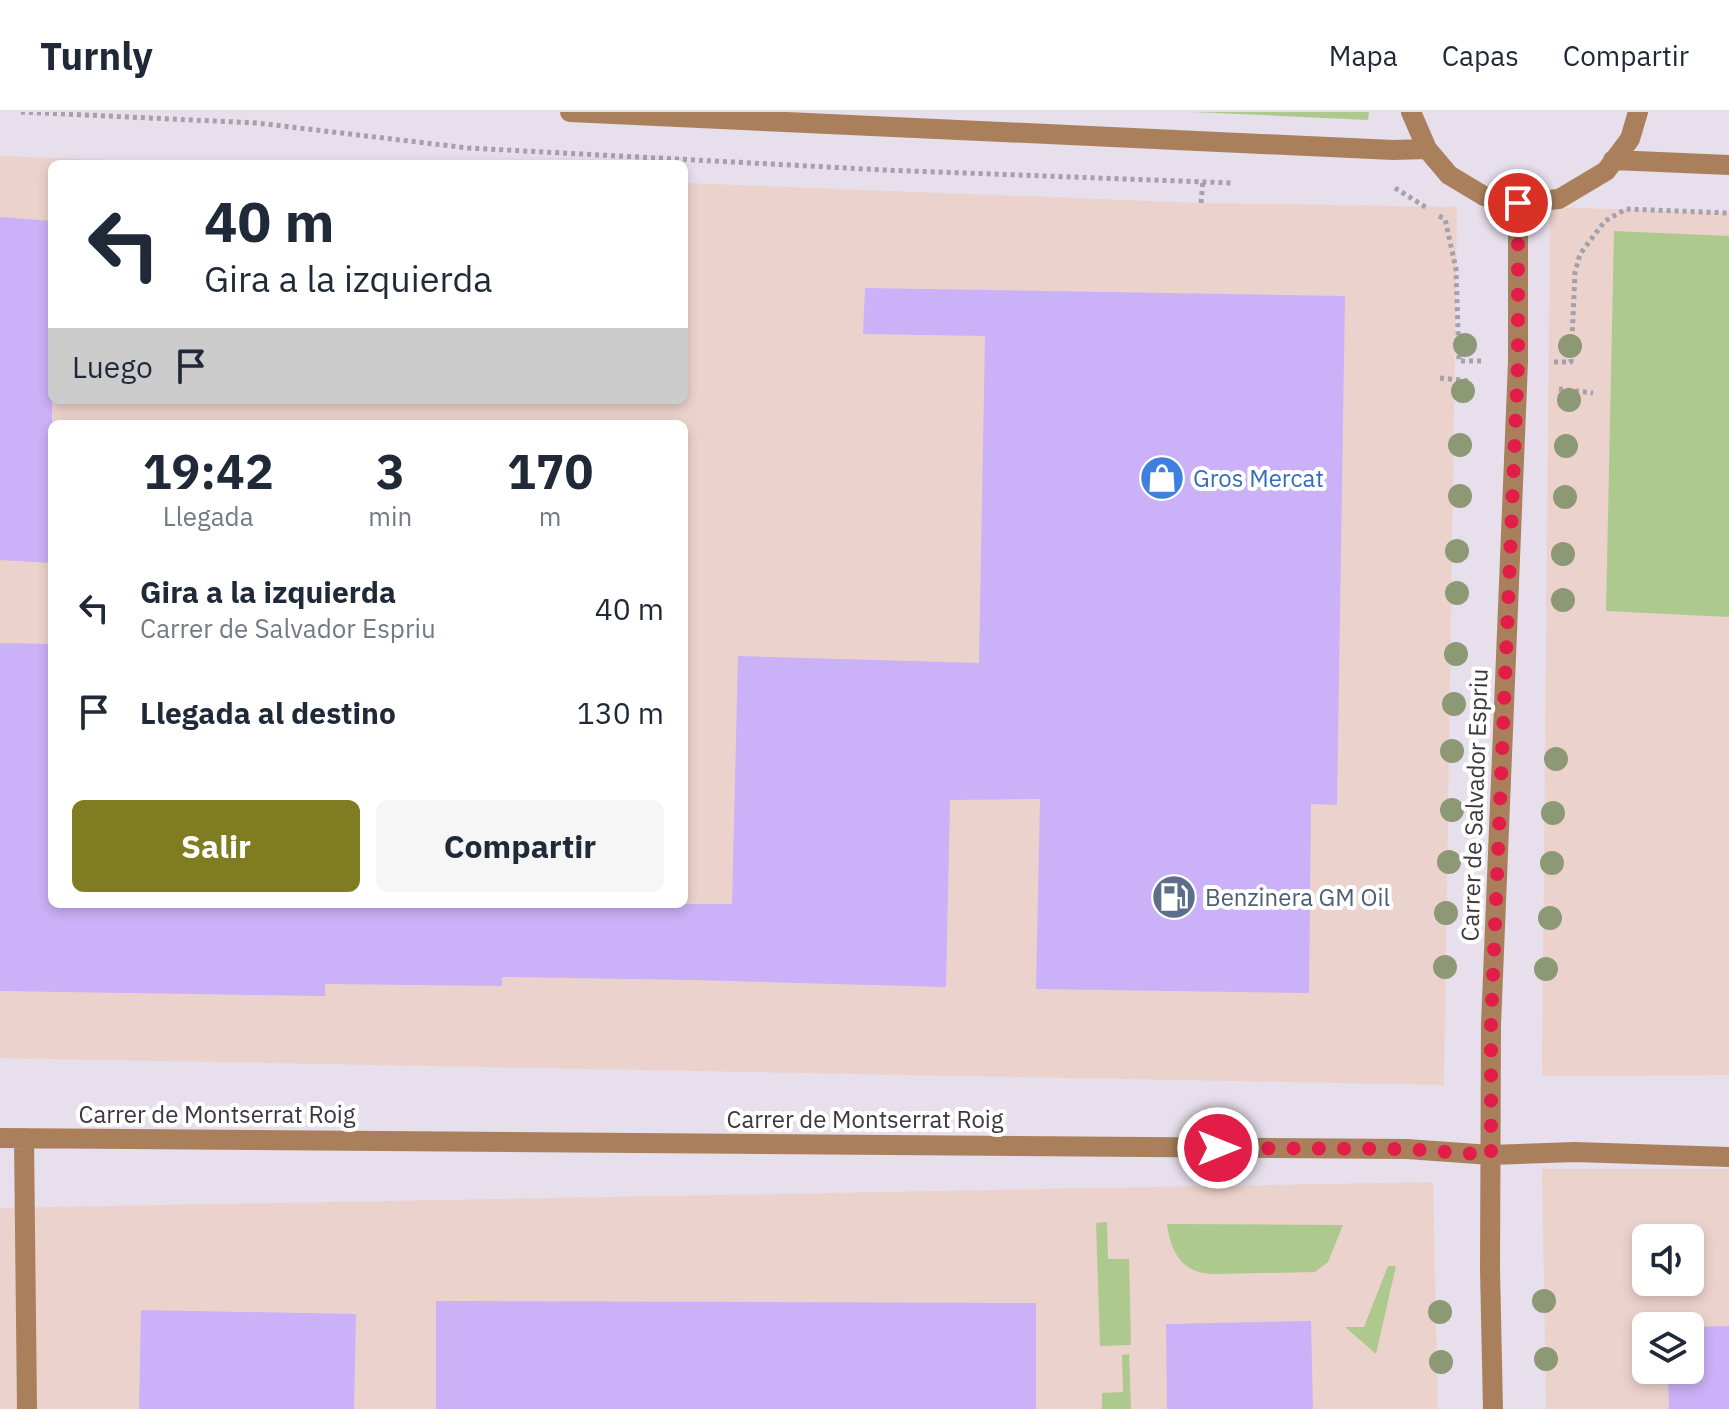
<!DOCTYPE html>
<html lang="es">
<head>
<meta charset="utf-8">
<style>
	:root { --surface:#fff; --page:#f6f6f7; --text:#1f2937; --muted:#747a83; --line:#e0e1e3; --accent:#807c22 }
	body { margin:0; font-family:"IBM Plex Sans",sans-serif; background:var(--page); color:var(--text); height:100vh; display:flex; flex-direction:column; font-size:30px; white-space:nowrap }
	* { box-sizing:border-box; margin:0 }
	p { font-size:26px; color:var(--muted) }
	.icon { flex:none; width:44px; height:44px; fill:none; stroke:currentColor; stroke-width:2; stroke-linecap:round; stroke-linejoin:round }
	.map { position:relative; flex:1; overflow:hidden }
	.panel { position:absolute; left:48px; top:308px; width:640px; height:488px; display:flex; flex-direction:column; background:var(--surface); border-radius:12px; box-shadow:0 4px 12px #0003 }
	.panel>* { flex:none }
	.guide { position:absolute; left:48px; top:48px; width:640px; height:244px; border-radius:12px; box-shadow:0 4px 12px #0003; background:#fff; color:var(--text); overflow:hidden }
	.controls { position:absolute; left:1632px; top:1112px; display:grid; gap:16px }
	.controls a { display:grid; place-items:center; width:72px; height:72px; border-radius:12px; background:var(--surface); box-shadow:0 4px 12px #0003; font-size:40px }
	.pin { position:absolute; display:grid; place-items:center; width:68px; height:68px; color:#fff; margin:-34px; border:4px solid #fff; border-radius:50%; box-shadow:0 2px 8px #0007 }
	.me { position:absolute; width:88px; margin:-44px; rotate:90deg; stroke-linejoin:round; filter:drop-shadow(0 0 6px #0008) }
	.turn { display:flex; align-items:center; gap:28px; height:168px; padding:0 24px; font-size:36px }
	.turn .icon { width:104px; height:104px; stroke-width:2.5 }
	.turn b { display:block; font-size:56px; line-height:68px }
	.then { display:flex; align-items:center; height:76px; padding:0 24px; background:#0003; gap:16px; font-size:30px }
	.eta { display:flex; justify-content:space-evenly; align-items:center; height:136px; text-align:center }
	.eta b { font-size:48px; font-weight:700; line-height:56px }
	.cta { display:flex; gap:16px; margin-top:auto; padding:16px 24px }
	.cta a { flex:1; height:92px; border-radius:12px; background:var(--accent); color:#fff; font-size:32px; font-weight:700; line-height:92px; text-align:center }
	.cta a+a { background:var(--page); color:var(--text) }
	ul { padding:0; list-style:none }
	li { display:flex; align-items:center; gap:24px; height:104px; padding:0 24px }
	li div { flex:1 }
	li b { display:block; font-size:30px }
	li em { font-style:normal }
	header { display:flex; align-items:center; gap:48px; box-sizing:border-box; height:112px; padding:0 40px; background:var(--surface); border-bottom:2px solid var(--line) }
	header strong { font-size:38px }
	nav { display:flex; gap:44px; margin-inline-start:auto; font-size:28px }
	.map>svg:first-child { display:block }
	.industrial { fill:#ecd2cc; fill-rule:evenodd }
	.green { fill:#aec98e }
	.building { fill:#cbb1f7 }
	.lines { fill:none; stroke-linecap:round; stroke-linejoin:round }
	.path { stroke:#a6a0aa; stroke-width:5; stroke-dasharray:4 4; stroke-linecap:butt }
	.minor { stroke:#a9805b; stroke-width:20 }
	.tree { fill:#8d9875 }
	.route { stroke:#e11d48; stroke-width:14; stroke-dasharray:0 25.2 }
	.labels { text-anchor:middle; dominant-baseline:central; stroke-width:8; stroke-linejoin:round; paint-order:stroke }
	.shop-label { font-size:24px; fill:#366cbe; stroke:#fff; text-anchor:start }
	.street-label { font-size:24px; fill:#3c383d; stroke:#fff }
	.service-label { font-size:24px; fill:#4e5e75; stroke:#fff; text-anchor:start }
</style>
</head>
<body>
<header>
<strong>Turnly</strong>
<nav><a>Mapa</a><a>Capas</a><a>Compartir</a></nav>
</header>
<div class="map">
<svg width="1729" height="1297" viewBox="0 0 1729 1297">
	<rect width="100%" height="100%" fill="#e7dfec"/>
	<path class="industrial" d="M 0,44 L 210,52 L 52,52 L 52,288 L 684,288 L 684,71 L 1201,91 L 1457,95 L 1444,973 L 0,946 ZM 52,312 L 684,312 L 684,792 L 52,792 Z
		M 1550,95 L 1729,101 L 1729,963 L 1542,964 Z
		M 1542,1057 L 1729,1057 L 1729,1297 L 1546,1297 ZM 1646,1126 L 1690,1126 L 1690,1170 L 1646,1170 ZM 1646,1214 L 1690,1214 L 1690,1258 L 1646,1258 Z
		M 1433,1070 L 1438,1297 L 0,1297 L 0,1096 Z"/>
	<path class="green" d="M 1193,0 L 1369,0 L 1368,8 Z
		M 1614,119 L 1729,124 L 1729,505 L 1606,499 Z
		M 1107,1110 L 1108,1147 L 1129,1147 L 1131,1233 L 1100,1234 L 1096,1111 Z
		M 1167,1112 L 1343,1113 L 1328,1150 L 1315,1160 L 1215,1162 C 1183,1162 1171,1142 1167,1112 Z
		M 1388,1154 L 1396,1154 L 1376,1242 L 1345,1215 L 1364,1215 Z
		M 1129,1242 L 1131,1297 L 1102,1297 L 1102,1281 L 1123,1280 L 1122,1243 Z"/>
	<path class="building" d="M 0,105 L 52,109 L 52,451 L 0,448 Z
		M 865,176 L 1345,184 L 1337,693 L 1311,692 L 1309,881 L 1036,877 L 1040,687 L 950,688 L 946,875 L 693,868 L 502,865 L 502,874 L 325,872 L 325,884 L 0,879 L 0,531 L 52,532 L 52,792 L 732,792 L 738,544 L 979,551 L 985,224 L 863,222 Z
		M 436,1189 L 1036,1191 L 1036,1297 L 436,1297 Z
		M 141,1198 L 356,1202 L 354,1297 L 139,1297 Z
		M 1311,1209 L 1313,1297 L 1167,1297 L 1166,1212 Z
		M 1729,1214 L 1729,1297 L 1669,1297 L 1668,1258 L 1690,1258 L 1690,1215 Z"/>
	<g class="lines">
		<path class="path" d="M 21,0 L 257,11 L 468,36 L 884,58 L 1233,71
			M 1395,76 L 1427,96
			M 1201,91 L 1203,68
			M 1439,104 L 1445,107 L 1456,157 L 1459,249 L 1484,249
			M 1554,250 L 1571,250 L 1575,160 L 1580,142 L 1605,109 L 1626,97 L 1729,101
			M 1440,266 L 1470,269
			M 1559,277 L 1593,281"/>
		<path class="minor" d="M 570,0 L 1393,38 L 1427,37
			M 1411,0 L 1427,37 L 1449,63 L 1484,84 L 1518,91 L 1559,87 L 1606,59 L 1630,27 L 1638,0
			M 1613,48 L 1729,53
			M 0,1026 L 1407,1037 L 1491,1043 L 1575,1040 L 1729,1045
			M 24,1026 L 27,1297
			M 1493,1297 L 1490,1157 L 1491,913 L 1518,250 L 1518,91"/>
	</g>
	<g class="tree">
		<circle cx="1465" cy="233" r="12"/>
		<circle cx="1570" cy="234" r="12"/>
		<circle cx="1463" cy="279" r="12"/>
		<circle cx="1569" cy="288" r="12"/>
		<circle cx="1460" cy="333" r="12"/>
		<circle cx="1566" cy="334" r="12"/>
		<circle cx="1460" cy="384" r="12"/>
		<circle cx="1565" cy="385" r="12"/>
		<circle cx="1457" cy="439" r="12"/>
		<circle cx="1563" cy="442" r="12"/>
		<circle cx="1457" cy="481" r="12"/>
		<circle cx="1563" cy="488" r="12"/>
		<circle cx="1456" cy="542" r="12"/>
		<circle cx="1454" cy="592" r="12"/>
		<circle cx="1452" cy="639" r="12"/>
		<circle cx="1556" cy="647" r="12"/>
		<circle cx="1452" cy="698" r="12"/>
		<circle cx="1553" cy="701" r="12"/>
		<circle cx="1449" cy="750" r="12"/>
		<circle cx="1552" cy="751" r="12"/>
		<circle cx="1446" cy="801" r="12"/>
		<circle cx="1550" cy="806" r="12"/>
		<circle cx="1445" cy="855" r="12"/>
		<circle cx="1546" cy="857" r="12"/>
		<circle cx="1544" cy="1189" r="12"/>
		<circle cx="1440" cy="1200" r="12"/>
		<circle cx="1546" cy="1247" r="12"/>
		<circle cx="1441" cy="1250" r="12"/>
	</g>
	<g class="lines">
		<path class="route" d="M 1218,1036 L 1407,1037 L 1491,1043 L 1491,913 L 1518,250 L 1518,91"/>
	</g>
	<defs>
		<g id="shop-disc" transform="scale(2.3)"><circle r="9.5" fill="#3f7fe0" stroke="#fff"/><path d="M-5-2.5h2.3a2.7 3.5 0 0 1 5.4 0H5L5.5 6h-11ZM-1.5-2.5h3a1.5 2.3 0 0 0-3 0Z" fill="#fff"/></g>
		<g id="fuel-disc" transform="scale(2.3)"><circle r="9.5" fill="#5c6f8a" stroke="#fff"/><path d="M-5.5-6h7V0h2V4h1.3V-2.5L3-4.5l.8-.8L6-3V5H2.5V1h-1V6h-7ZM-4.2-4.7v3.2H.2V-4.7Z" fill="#fff"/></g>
	</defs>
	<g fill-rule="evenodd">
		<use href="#shop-disc" x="1162" y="366"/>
		<use href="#fuel-disc" x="1174" y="785"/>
	</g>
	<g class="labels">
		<g class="shop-label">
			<text x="1193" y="366">Gros Mercat</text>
		</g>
		<g class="street-label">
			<text transform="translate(1474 693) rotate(-88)">Carrer de Salvador Espriu</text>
			<text x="217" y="1002">Carrer de Montserrat Roig</text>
			<text x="865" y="1007">Carrer de Montserrat Roig</text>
		</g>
		<g class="service-label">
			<text x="1205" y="785">Benzinera GM Oil</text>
		</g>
	</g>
</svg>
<div class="controls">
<a><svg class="icon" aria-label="sound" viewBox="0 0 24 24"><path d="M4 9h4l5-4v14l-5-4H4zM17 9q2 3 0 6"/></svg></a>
<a><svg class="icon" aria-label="layers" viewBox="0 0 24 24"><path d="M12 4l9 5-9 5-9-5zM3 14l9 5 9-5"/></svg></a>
</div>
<div class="pin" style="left:1518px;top:91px;background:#d93025"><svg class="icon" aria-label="arrive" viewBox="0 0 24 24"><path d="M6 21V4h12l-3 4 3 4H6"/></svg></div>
<svg class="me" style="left:1218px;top:1036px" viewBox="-20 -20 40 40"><circle r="17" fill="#e11d48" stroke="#fff" stroke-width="3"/><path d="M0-11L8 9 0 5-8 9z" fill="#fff"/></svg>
<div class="guide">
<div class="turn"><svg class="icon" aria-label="left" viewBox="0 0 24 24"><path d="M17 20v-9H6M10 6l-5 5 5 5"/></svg><div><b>40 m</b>Gira a la izquierda</div></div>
<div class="then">Luego<svg class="icon" aria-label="arrive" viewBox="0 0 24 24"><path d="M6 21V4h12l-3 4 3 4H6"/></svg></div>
</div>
<section class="panel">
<div class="eta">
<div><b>19:42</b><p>Llegada</p></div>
<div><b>3</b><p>min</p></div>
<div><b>170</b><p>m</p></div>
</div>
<ul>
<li><svg class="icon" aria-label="left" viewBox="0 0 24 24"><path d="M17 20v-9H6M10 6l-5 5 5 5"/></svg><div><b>Gira a la izquierda</b><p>Carrer de Salvador Espriu</p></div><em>40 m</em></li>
<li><svg class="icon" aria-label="arrive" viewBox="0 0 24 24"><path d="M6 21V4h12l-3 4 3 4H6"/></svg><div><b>Llegada al destino</b></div><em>130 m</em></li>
</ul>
<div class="cta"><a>Salir</a><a>Compartir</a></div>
</section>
</div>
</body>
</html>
